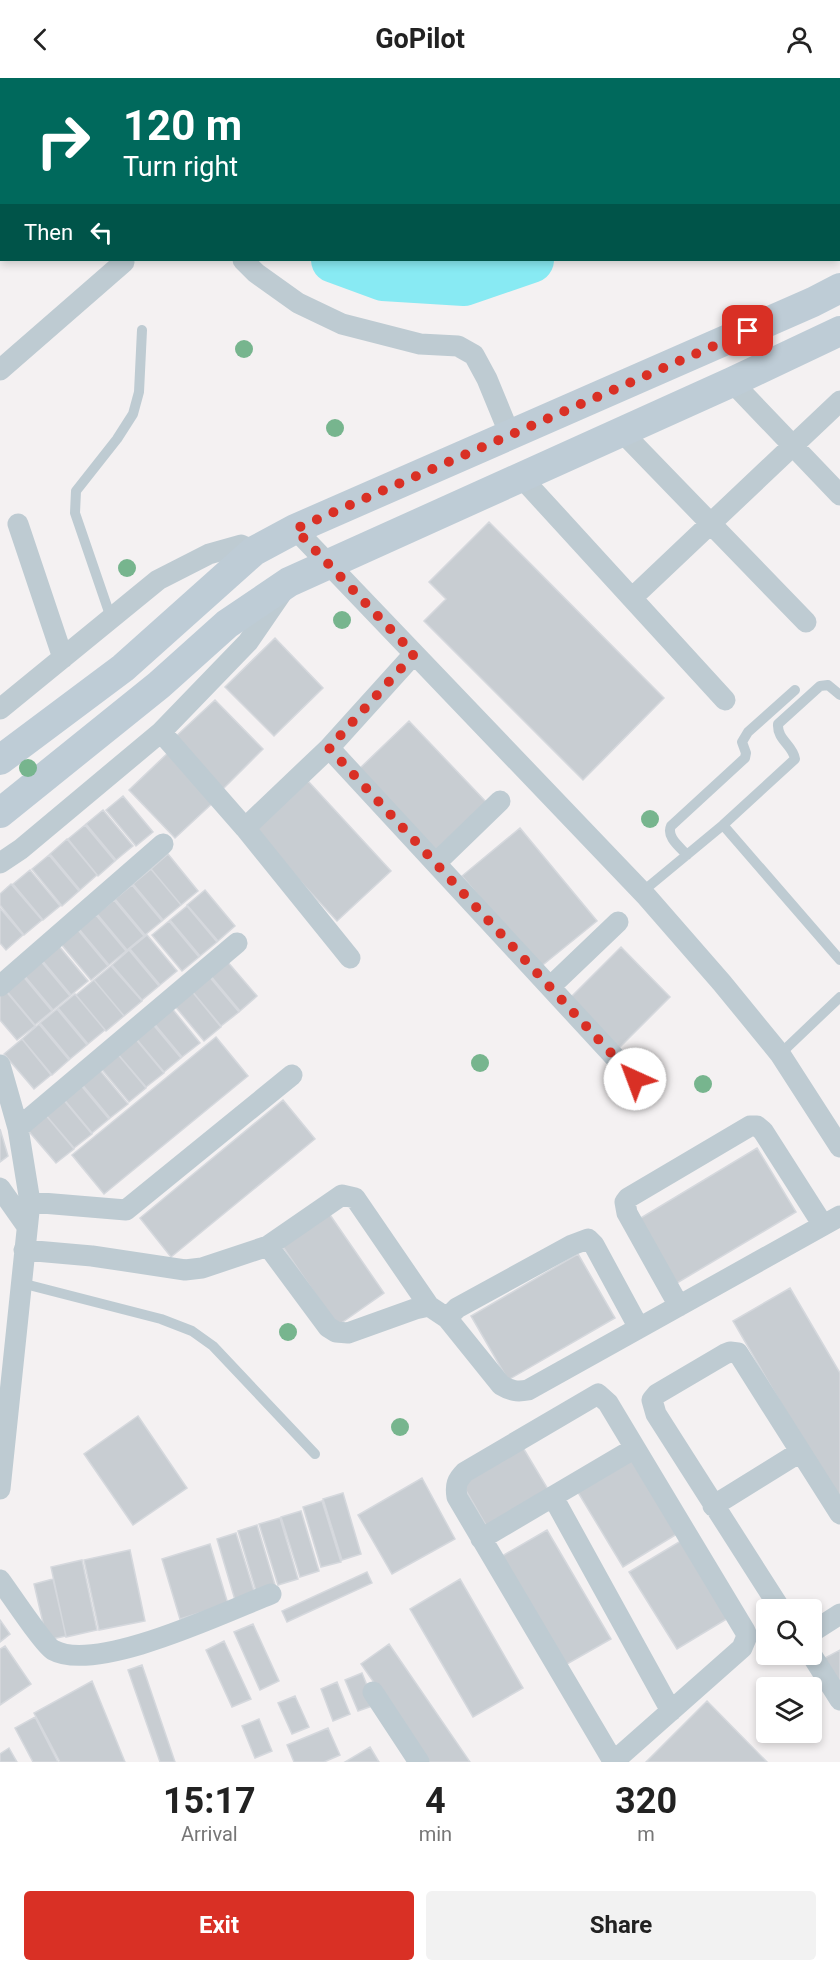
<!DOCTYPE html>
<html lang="en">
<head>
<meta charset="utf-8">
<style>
	:root { --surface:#fff; --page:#f2f2f2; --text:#222; --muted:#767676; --accent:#d93025 }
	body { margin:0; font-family:Roboto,sans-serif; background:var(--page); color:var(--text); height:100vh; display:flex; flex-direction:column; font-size:22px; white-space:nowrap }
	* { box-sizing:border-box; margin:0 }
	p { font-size:20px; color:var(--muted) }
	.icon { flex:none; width:33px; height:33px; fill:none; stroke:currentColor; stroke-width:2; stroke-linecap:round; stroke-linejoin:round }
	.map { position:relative; height:1684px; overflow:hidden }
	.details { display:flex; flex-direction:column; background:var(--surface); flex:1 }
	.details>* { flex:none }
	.banner { position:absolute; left:0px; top:0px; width:840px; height:183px; box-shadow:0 3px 9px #0003; background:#00695c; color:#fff; overflow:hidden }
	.controls { position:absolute; left:756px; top:1521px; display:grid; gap:12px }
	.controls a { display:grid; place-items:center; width:66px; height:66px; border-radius:6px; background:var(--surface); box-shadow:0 3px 9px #0003; font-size:30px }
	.pin { position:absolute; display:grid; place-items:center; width:51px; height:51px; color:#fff; margin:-26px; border-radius:12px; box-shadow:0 3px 9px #0006 }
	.me { position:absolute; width:66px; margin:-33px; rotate:317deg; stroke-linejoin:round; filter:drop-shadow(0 0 4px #0008) }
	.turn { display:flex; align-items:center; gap:21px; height:126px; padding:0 24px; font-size:27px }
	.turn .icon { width:78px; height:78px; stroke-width:2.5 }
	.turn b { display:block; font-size:42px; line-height:51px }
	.then { display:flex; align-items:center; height:57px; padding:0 24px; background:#0003; gap:12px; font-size:22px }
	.eta { display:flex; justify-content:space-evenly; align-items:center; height:102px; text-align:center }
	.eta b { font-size:36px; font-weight:700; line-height:42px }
	.primary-button { display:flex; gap:12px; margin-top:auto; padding:12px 24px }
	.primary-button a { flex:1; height:69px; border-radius:6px; background:var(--accent); color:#fff; font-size:24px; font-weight:700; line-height:69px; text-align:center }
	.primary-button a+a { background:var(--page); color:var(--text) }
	header { display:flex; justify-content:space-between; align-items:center; height:78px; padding:0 24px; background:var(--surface); font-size:27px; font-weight:700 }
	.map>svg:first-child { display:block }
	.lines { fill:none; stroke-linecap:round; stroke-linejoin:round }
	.river { stroke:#88eaf3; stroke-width:46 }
	.building { fill:#c8cdd2; stroke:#d5d8dd; stroke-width:1.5 }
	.lane { stroke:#becbd2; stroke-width:10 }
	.street { stroke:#becbd2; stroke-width:21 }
	.secondary { stroke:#beccd6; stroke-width:30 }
	.tree { fill:#77b58e }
	.route { stroke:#d93025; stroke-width:10; stroke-dasharray:0 18 }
</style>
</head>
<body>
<header><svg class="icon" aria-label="back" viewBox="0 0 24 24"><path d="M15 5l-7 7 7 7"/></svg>GoPilot<svg class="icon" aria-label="person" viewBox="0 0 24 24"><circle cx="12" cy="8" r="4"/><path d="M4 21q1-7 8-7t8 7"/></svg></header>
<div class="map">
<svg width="840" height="1684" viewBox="0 0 840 1684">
	<rect width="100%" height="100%" fill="#f4f1f2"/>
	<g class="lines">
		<path class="river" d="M 201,0 L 201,2
			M 838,42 L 840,41
			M 334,182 L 383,200 L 464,205 L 531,182"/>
	</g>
	<path class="building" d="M 0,0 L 39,0 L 40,2 L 2,2 L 2,23 Z
		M 489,444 L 664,620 L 583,702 L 424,543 L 446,521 L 429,504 Z
		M 275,560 L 323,610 L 274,658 L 225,609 Z
		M 215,622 L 263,671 L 221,713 L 172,662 Z
		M 409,643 L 489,727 L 437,777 L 357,693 Z
		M 171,672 L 217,721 L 175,760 L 129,712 Z
		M 308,703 L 391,793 L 337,843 L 254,753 Z
		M 123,718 L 153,754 L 136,768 L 106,732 Z
		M 103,732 L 133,768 L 116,782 L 86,746 Z
		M 85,747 L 115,783 L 98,798 L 68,761 Z
		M 520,750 L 597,843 L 539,890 L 462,798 Z
		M 67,761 L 97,797 L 80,812 L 50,776 Z
		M 168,776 L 198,813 L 181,827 L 151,791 Z
		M 49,777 L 79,813 L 62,828 L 32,791 Z
		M 151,791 L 181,827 L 163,842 L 133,806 Z
		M 30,792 L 60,828 L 43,842 L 13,806 Z
		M 11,806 L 42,842 L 24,857 L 0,827 L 0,816 Z
		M 132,807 L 162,843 L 145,857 L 115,821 Z
		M 205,812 L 235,848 L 218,863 L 187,827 Z
		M 114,822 L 144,858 L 127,872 L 97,836 Z
		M 187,828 L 217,864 L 200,878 L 170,842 Z
		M 0,830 L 23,857 L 6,872 L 0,865 Z
		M 96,837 L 126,873 L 109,887 L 79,851 Z
		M 169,843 L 199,879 L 182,893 L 152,857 Z
		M 78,852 L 108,888 L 91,902 L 61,866 Z
		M 147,857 L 177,893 L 160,907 L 130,871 Z
		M 58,867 L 88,903 L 71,917 L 41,881 Z
		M 621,869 L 670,919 L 618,971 L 568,922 Z
		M 129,872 L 159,908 L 142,922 L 112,887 Z
		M 40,882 L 70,918 L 53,932 L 23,896 Z
		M 226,882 L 257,918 L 240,933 L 209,896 Z
		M 111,888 L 142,923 L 124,938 L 94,902 Z
		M 22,897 L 52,933 L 35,947 L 5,911 Z
		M 208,897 L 239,934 L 221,948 L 191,912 Z
		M 94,902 L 124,938 L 106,953 L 76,917 Z
		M 5,912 L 35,948 L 17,962 L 0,942 L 0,916 Z
		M 191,912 L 221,949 L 204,963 L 174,927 Z
		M 75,916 L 105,952 L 88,966 L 58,930 Z
		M 170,928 L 200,965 L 182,979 L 152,943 Z
		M 57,931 L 87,967 L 70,981 L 40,945 Z
		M 151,944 L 181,980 L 164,994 L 134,958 Z
		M 39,946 L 69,982 L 52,997 L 22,961 Z
		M 134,959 L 164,995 L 146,1009 L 116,974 Z
		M 216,959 L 248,998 L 104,1116 L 72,1077 Z
		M 22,961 L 51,997 L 34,1011 L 4,976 Z
		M 116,974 L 146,1010 L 129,1024 L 99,988 Z
		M 98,990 L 128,1026 L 110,1040 L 80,1004 Z
		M 79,1005 L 109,1041 L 92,1055 L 62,1019 Z
		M 62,1020 L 92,1056 L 74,1070 L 44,1035 Z
		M 283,1022 L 315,1061 L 171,1179 L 140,1140 Z
		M 44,1035 L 74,1071 L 56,1085 L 26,1050 Z
		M 0,1051 L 8,1078 L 0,1084 Z
		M 757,1070 L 796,1134 L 677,1205 L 639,1141 Z
		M 328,1134 L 384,1215 L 337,1248 L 281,1166 Z
		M 578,1176 L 615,1240 L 508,1302 L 471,1238 Z
		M 790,1210 L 840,1295 L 840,1427 L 733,1243 Z
		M 138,1338 L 187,1410 L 133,1447 L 84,1376 Z
		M 522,1368 L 549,1413 L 487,1449 L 461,1404 Z
		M 630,1379 L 677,1456 L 623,1489 L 576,1411 Z
		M 422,1400 L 455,1461 L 392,1496 L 358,1437 Z
		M 343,1415 L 361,1476 L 342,1482 L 323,1421 Z
		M 322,1423 L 341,1484 L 321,1489 L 303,1429 Z
		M 301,1433 L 319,1493 L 300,1499 L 281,1439 Z
		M 280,1440 L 298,1501 L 278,1507 L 259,1446 Z
		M 257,1447 L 275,1507 L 256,1513 L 238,1453 Z
		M 547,1452 L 611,1561 L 560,1590 L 497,1481 Z
		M 236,1455 L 255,1516 L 235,1522 L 217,1461 Z
		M 684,1461 L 730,1539 L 677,1571 L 629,1494 Z
		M 210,1466 L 228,1526 L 180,1541 L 162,1481 Z
		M 130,1472 L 145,1543 L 99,1552 L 84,1482 Z
		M 82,1482 L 97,1552 L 66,1559 L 51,1489 Z
		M 367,1494 L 372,1505 L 287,1544 L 282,1533 Z
		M 53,1501 L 66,1558 L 47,1562 L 34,1506 Z
		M 460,1501 L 523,1610 L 473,1639 L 410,1531 Z
		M 0,1542 L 10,1556 L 0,1564 Z
		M 253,1546 L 279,1603 L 260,1612 L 234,1554 Z
		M 224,1563 L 251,1621 L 232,1629 L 206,1572 Z
		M 389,1566 L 470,1684 L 429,1684 L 361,1586 Z
		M 5,1568 L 31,1606 L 0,1627 L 0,1571 Z
		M 840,1572 L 840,1611 L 823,1581 Z
		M 142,1587 L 175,1684 L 160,1684 L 128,1592 Z
		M 362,1595 L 375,1627 L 358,1633 L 345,1602 Z
		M 92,1603 L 125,1684 L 60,1684 L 34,1635 Z
		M 337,1604 L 350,1636 L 333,1643 L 321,1611 Z
		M 295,1618 L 309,1649 L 292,1656 L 278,1625 Z
		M 707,1623 L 767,1684 L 646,1684 Z
		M 35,1639 L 58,1684 L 33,1684 L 15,1650 Z
		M 259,1641 L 272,1673 L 255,1680 L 242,1648 Z
		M 328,1650 L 340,1677 L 324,1684 L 294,1684 L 287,1667 Z
		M 370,1669 L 379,1684 L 345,1684 Z
		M 9,1670 L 17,1684 L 0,1684 L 0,1676 Z"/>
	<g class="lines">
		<path class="lane" d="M 266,0 L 267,2
			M 493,0 L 495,2
			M 625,2 L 627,0
			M 806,2 L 809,0
			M 111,540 L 75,435 L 76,413 L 117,361 L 133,336 L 139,314 L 142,252
			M 723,747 L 840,882
			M 687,777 C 680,769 666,759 671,748 L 745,680 L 746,675 L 742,664 L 748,654 L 795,612
			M 642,814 L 723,747 L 795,681 C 793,667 777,662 778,646 L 820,608 L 828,607 L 840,617
			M 780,976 L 840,919
			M 21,1205 L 161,1241 L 192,1253 L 213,1268 L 315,1376"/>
		<path class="street" d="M 88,0 L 89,2
			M 149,0 L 149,2
			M 0,157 L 2,155
			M 243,182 L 256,195 L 298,225 L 342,246 L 420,266 L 458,268 L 474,277 L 487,301 L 510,357
			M 0,292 L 124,184
			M 732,304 L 840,417
			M 622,354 L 806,544
			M 521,399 L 725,622
			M 18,446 L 63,580
			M 295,451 L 647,819 L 722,905 L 780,976 L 840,1069
			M 632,520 L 840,323
			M 0,631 L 158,502 L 209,476 L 241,467 L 254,473
			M 161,654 L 245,750 L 350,880
			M 329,670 L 635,1001
			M 245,750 L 329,670 L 414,576
			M 0,785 L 21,771 L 161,654 L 248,564 L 283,513
			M 436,785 L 500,723
			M 0,908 L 163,766
			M 550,909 L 618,844
			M 0,987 L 18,1050 L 30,1124 L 0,1411
			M 18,1050 L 237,865
			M 0,1110 L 26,1147
			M 30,1124 L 126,1132 L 292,997
			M 268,1168 L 342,1117 L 355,1120 L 429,1228
			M 24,1172 L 92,1178 L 185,1192 L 202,1190 L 268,1168 L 328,1249 L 336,1254 L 348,1255 L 415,1231 L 429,1228 L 447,1240 L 501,1307 C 511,1313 517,1314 528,1312 L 840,1138
			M 679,1228 L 627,1135 L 625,1124 L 628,1120 L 750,1048 L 757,1048 L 763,1053 L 823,1147
			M 447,1240 L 457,1230 L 572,1167 L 588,1161 L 594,1167 L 639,1250
			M 553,1419 L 671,1633
			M 713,1428 L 800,1374
			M 481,1461 L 635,1370
			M 0,1502 C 9,1514 44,1567 53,1572 C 96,1596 225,1534 271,1516
			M 781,1532 L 656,1336 L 652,1322 L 657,1316 L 725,1276 L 730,1274 L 738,1275 L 840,1436
			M 812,1554 L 840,1536
			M 811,1576 L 840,1622
			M 373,1614 L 419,1684
			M 613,1684 L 742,1570 L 747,1558 L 745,1553 L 608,1325 L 598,1316 L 465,1394 C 457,1402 455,1407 457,1419 L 613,1683"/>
		<path class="secondary" d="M 0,682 L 123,590 L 254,473 L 295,451 L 813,224 L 840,210
			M 0,735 L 159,607 L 227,546 L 289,504 L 732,304 L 840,253"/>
	</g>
	<g class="tree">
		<circle cx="244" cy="271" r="9"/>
		<circle cx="335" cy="350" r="9"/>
		<circle cx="127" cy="490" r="9"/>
		<circle cx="342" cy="542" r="9"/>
		<circle cx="28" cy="690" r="9"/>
		<circle cx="650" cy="741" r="9"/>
		<circle cx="480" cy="985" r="9"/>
		<circle cx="703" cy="1006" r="9"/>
		<circle cx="288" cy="1254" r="9"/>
		<circle cx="400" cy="1349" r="9"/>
	</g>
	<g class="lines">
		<path class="route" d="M 635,1001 L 329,670 L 414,576 L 295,451 L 748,253"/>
	</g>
</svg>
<div class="controls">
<a><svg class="icon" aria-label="search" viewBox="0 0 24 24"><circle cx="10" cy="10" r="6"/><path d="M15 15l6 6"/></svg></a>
<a><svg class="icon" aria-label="layers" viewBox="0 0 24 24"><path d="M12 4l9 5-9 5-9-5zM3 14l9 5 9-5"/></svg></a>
</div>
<div class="pin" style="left:748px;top:253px;background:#d93025"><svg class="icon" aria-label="arrive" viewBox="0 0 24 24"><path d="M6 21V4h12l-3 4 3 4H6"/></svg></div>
<svg class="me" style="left:635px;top:1001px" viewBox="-20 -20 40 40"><circle r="19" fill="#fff"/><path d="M0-13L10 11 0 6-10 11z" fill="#d93025"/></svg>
<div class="banner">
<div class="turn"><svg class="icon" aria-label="right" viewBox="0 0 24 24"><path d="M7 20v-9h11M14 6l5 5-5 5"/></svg><div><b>120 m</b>Turn right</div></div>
<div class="then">Then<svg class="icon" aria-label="left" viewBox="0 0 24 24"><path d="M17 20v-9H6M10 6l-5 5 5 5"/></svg></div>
</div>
</div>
<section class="details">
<div class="eta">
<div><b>15:17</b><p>Arrival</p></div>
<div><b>4</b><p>min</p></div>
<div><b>320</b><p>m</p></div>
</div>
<div class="primary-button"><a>Exit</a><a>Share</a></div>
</section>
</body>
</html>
